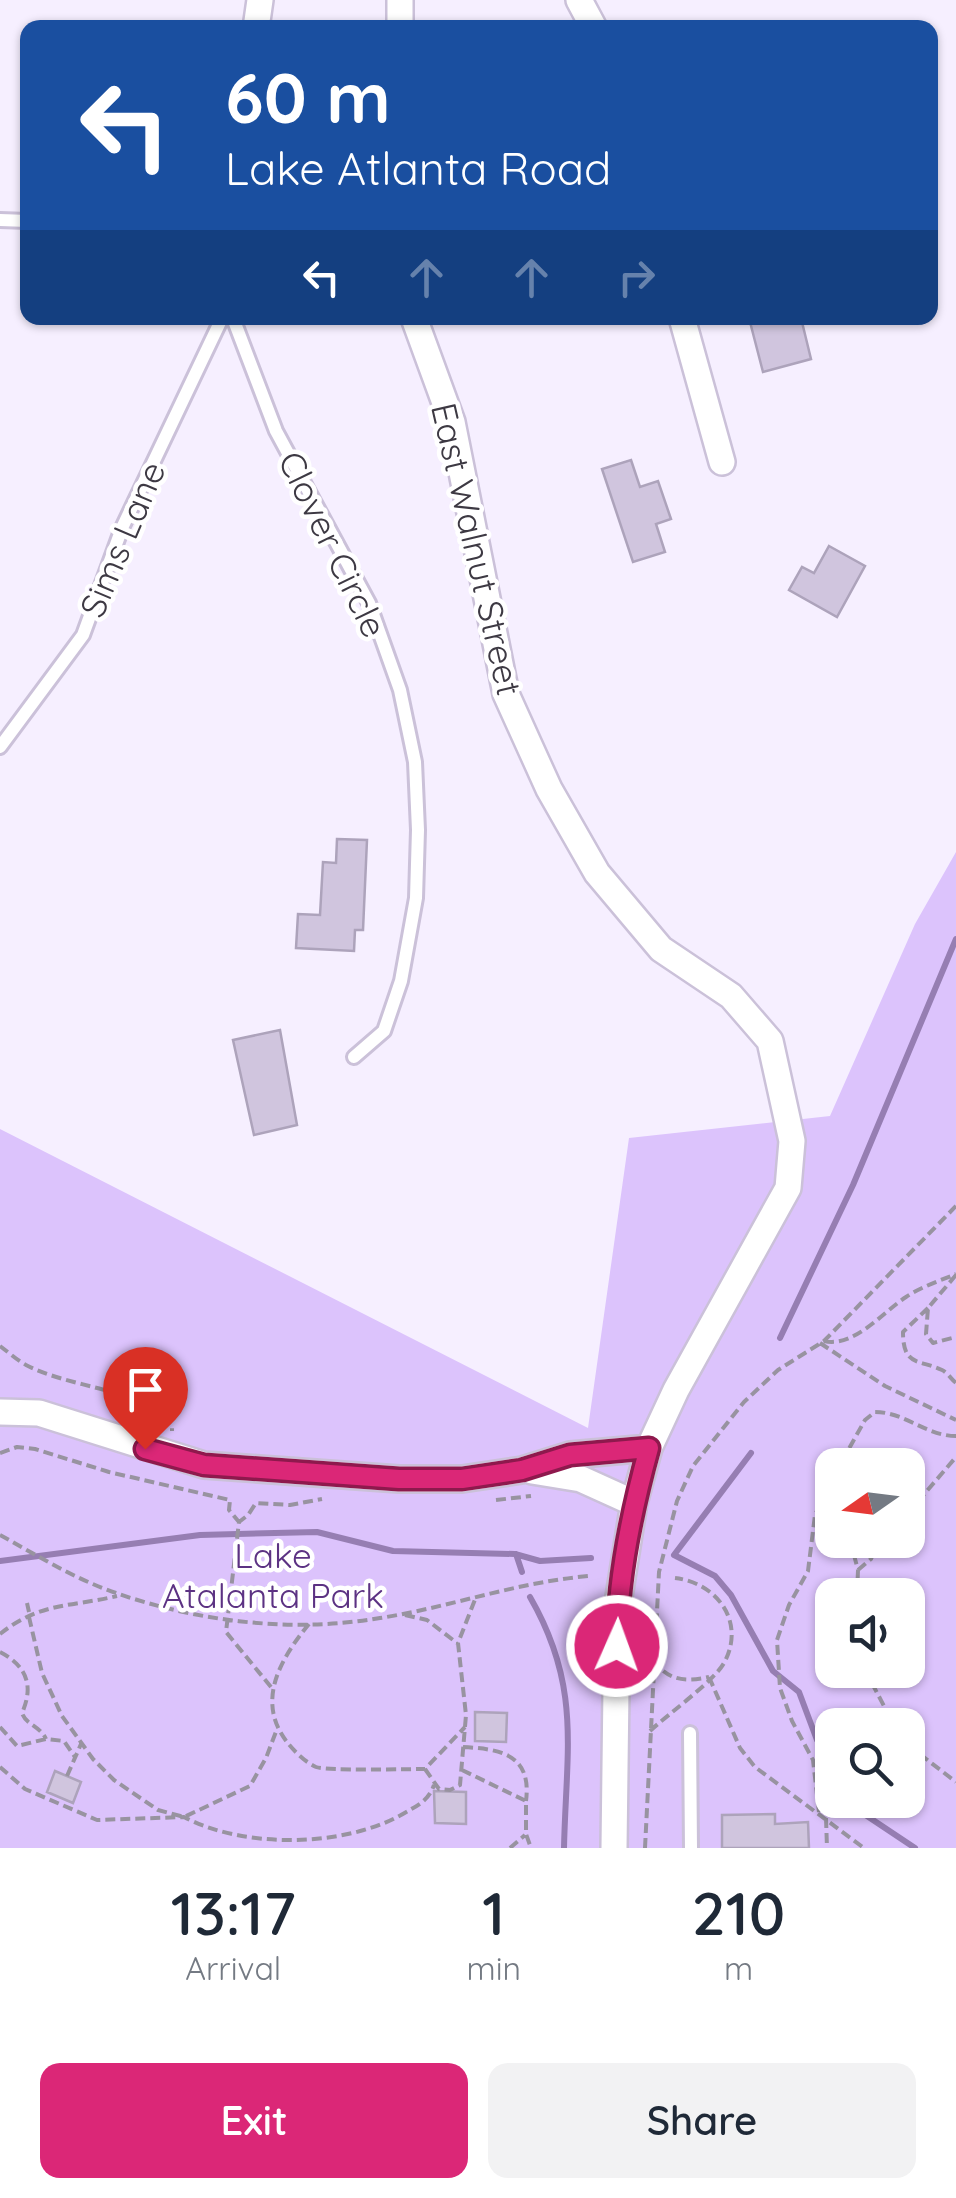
<!DOCTYPE html>
<html lang="en">
<head>
<meta charset="utf-8">
<style>
	:root { --surface:#fff; --page:#f2f2f3; --text:#1f2937; --muted:#747a83; --accent:#db2777 }
	body { margin:0; font-family:Quicksand,sans-serif; background:var(--page); color:var(--text); height:100vh; display:flex; flex-direction:column; font-size:38px; white-space:nowrap }
	* { box-sizing:border-box; margin:0 }
	p { font-size:32px; color:var(--muted) }
	.icon { flex:none; width:55px; height:55px; fill:none; stroke:currentColor; stroke-width:2; stroke-linecap:round; stroke-linejoin:round }
	.map { position:relative; height:1848px; overflow:hidden }
	.side { display:flex; flex-direction:column; background:var(--surface); flex:1 }
	.side>* { flex:none }
	.hud { position:absolute; left:20px; top:20px; width:918px; height:305px; border-radius:20px; box-shadow:0 2px 8px #0004; background:#1a4fa0; color:#fff; overflow:hidden }
	.needle { width:65px; rotate:256deg }
	.buttons { position:absolute; left:815px; top:1448px; display:grid; gap:20px }
	.buttons a { display:grid; place-items:center; width:110px; height:110px; border-radius:20px; background:var(--surface); box-shadow:0 2px 8px #0004; font-size:50px }
	.pin { position:absolute; display:grid; place-items:center; width:85px; height:85px; color:#fff; margin:-102px -42px; border-radius:50% 50% 50% 0; rotate:-45deg; box-shadow:0 0 10px #0007 }
	.pin .icon { rotate:45deg }
	.me { position:absolute; width:110px; margin:-55px; rotate:2deg; stroke-linejoin:round; filter:drop-shadow(0 0 8px #0008) }
	.turn { display:flex; align-items:center; gap:35px; height:210px; padding:0 40px; font-size:45px }
	.turn .icon { width:130px; height:130px; stroke-width:2.5 }
	.turn b { display:block; font-size:70px; line-height:85px }
	.lanes { display:flex; align-items:center; height:95px; padding:0 40px; background:#0003; justify-content:center; gap:50px; direction:ltr }
	.lanes .off { opacity:.35 }
	.eta { display:flex; justify-content:space-evenly; align-items:center; height:170px; text-align:center }
	.eta b { font-size:60px; font-weight:600; line-height:70px }
	.action { display:flex; gap:20px; margin-top:auto; padding:20px 40px }
	.action a { flex:1; height:115px; border-radius:20px; background:var(--accent); color:#fff; font-size:40px; font-weight:600; line-height:115px; text-align:center }
	.action a+a { background:var(--page); color:var(--text) }
	.map>svg:first-child { display:block }
	.green { fill:#dcc3fc; fill-rule:evenodd }
	.lines { fill:none; stroke-linecap:round; stroke-linejoin:round }
	.stream { stroke:#967eb2; stroke-width:6 }
	.building { fill:#d0c5de; stroke:#ada3bb; stroke-width:2.5 }
	.service-casing { stroke:#cbc1d9; stroke-width:18 }
	.minor-casing { stroke:#cbc1d9; stroke-width:30 }
	.path { stroke:#9893a0; stroke-width:4; stroke-dasharray:10 5; stroke-linecap:butt }
	.service { stroke:#fff; stroke-width:12 }
	.minor { stroke:#fff; stroke-width:25 }
	.route-casing { stroke:#8e194d; stroke-width:25 }
	.route { stroke:#db2777; stroke-width:18 }
	.labels { text-anchor:middle; dominant-baseline:central; stroke-width:9; stroke-linejoin:round; paint-order:stroke }
	.street-label { font-size:35px; fill:#3d3943; stroke:#fff }
	.park-label { font-size:35px; fill:#5c3283; stroke:#fff }
</style>
</head>
<body>
<div class="map">
<svg width="956" height="1848" viewBox="0 0 956 1848">
	<rect width="100%" height="100%" fill="#f6efff"/>
	<path class="green" d="M 956,852 L 956,1848 L 0,1848 L 0,1129 L 588,1428 L 629,1138 L 830,1116 L 915,924 ZM 832,1465 L 908,1465 L 908,1540 L 832,1540 ZM 832,1595 L 908,1595 L 908,1670 L 832,1670 ZM 832,1725 L 908,1725 L 908,1800 L 832,1800 Z"/>
	<g class="lines">
		<path class="stream" d="M 780,1338 L 853,1185 L 956,939
			M 751,1453 L 674,1555 L 715,1576 L 731,1595 L 773,1671 L 799,1692 L 817,1740 L 832,1760
			M 516,1554 L 522,1572
			M 0,1561 L 200,1535 L 317,1532 L 393,1551 L 515,1554 L 540,1561 L 591,1558
			M 530,1597 C 582,1687 566,1751 564,1848
			M 856,1800 L 861,1812 L 915,1848"/>
	</g>
	<path class="building" d="M 749,318 L 801,318 L 811,359 L 763,372 Z
		M 631,460 L 640,487 L 658,481 L 671,519 L 656,524 L 665,552 L 633,562 L 602,469 Z
		M 829,546 L 865,566 L 837,617 L 789,590 L 802,567 L 814,573 Z
		M 337,839 L 367,840 L 363,930 L 355,930 L 354,951 L 296,948 L 298,914 L 320,915 L 323,862 L 336,863 Z
		M 280,1030 L 297,1125 L 254,1135 L 233,1040 Z
		M 475,1712 L 507,1713 L 506,1742 L 475,1741 Z
		M 55,1771 L 81,1782 L 73,1803 L 47,1792 Z
		M 434,1791 L 466,1792 L 466,1824 L 435,1823 Z
		M 775,1814 L 775,1824 L 808,1822 L 809,1848 L 722,1848 L 722,1815 Z"/>
	<g class="lines">
		<g class="service-casing">
			<path id="service" d="M 0,220 L 28,221
				M 233,318 L 276,431 L 369,603 L 400,690 L 415,762 L 418,830 L 416,898 L 401,981 L 384,1031 L 354,1057
				M 0,747 L 83,635 L 122,528 L 222,318
				M 690,1733 L 691,1848"/>
		</g>
		<g class="minor-casing">
			<path id="minor" d="M 579,0 L 594,28
				M 256,28 L 260,0
				M 400,28 L 400,0
				M 414,318 L 452,422 L 506,694 L 549,789 L 597,873 L 661,949 L 731,996 L 770,1041 L 792,1141 L 788,1188 L 676,1390 L 649,1448 L 634,1503 L 617,1609 L 614,1848
				M 682,318 L 722,462
				M 0,1412 L 39,1413 L 204,1465 L 399,1479 L 462,1479 L 522,1470 L 570,1455 L 649,1448
				M 532,1471 L 581,1479 L 634,1503"/>
		</g>
		<path class="path" d="M 956,1275 L 928,1308 L 926,1334 L 933,1343 L 956,1337
			M 928,1308 L 903,1332 C 903,1367 919,1359 942,1370 C 948,1373 951,1379 956,1383
			M 824,1341 C 854,1348 883,1312 906,1297 C 921,1287 939,1281 956,1274
			M 820,1343 L 885,1386 L 956,1420
			M 0,1346 C 8,1352 17,1360 26,1365 C 73,1389 133,1386 172,1425 L 172,1431
			M 0,1453 L 17,1447 L 35,1449 L 109,1472 L 230,1500 L 229,1510 L 239,1522
			M 842,1461 L 865,1420 L 875,1412 C 905,1412 926,1436 956,1436
			M 839,1465 L 842,1461 L 851,1461 L 856,1465
			M 496,1500 L 531,1496
			M 908,1513 L 956,1457
			M 0,1535 C 38,1556 75,1579 116,1593 C 199,1622 293,1633 380,1618 C 451,1607 517,1582 589,1576
			M 850,1540 L 858,1570 L 857,1595
			M 858,1570 L 871,1559 L 879,1540
			M 27,1603 L 29,1612
			M 405,1615 L 427,1620 L 457,1643
			M 29,1617 L 42,1673 L 62,1716 L 93,1759 L 114,1780 L 158,1810 L 184,1817 L 250,1786 L 266,1758 L 277,1729
			M 309,1624 C 281,1658 255,1701 287,1742 C 294,1751 305,1762 316,1767 C 326,1771 407,1769 425,1769 L 465,1727
			M 0,1634 C 40,1602 71,1607 117,1596
			M 0,1652 C 27,1666 34,1686 22,1713 C 26,1725 40,1726 46,1739
			M 653,1660 C 669,1681 684,1682 709,1677
			M 865,1670 L 894,1725
			M 709,1677 L 740,1748 L 755,1767 L 864,1848
			M 271,1687 L 226,1632 L 239,1522 L 248,1515 L 256,1503 L 290,1505 L 322,1499
			M 0,1727 L 17,1746 L 46,1739 L 64,1741 L 75,1757
			M 650,1731 C 667,1715 714,1681 724,1663 C 746,1623 718,1583 675,1578
			M 908,1745 L 956,1782
			M 463,1747 C 500,1749 532,1754 526,1801
			M 0,1767 L 25,1789 L 97,1820 L 184,1817 C 242,1848 341,1848 401,1815 C 416,1806 428,1802 434,1785
			M 425,1769 L 439,1789 L 450,1790 L 460,1785 L 466,1715 L 458,1643 L 476,1597
			M 462,1770 L 526,1801 L 526,1834 L 531,1848
			M 67,1776 L 81,1744
			M 819,1812 L 813,1760 L 792,1721 L 780,1688 L 777,1640 L 789,1605 L 808,1571 L 815,1515 L 832,1478
			M 826,1818 L 827,1848
			M 510,1848 L 525,1835
			M 645,1848 L 659,1572 L 677,1501 L 693,1466 L 744,1402 L 778,1370 L 824,1341 L 956,1206"/>
		<use href="#service" class="service"/>
		<use href="#minor" class="minor"/>
	</g>
	<g class="lines">
		<g class="route-casing">
			<path id="route" d="M 145,1449 L 204,1465 L 399,1479 L 462,1479 L 522,1470 L 570,1455 L 649,1448 C 631,1513 617,1580 617,1646"/>
		</g>
		<use href="#route" class="route"/>
	</g>
	<g class="labels">
		<g class="street-label">
			<text transform="translate(122 539) rotate(-67)">Sims Lane</text>
			<text transform="translate(333 544) rotate(64)">Clover Circle</text>
			<text transform="translate(477 549) rotate(77)">East Walnut Street</text>
		</g>
		<g class="park-label">
			<text x="273" y="1555">Lake<tspan x="273" dy="40">Atalanta Park</tspan></text>
		</g>
	</g>
</svg>
<div class="buttons">
<a><svg class="needle" viewBox="-14 -14 28 28"><path d="M0-13l5 13h-10z" fill="#e53935"/><path d="M0 13l5-13h-10z" fill="#747a83"/></svg></a>
<a><svg class="icon" aria-label="sound" viewBox="0 0 24 24"><path d="M4 9h4l5-4v14l-5-4H4zM17 9q2 3 0 6"/></svg></a>
<a><svg class="icon" aria-label="search" viewBox="0 0 24 24"><circle cx="10" cy="10" r="6"/><path d="M15 15l6 6"/></svg></a>
</div>
<div class="pin" style="left:145px;top:1449px;background:#d93025"><svg class="icon" aria-label="arrive" viewBox="0 0 24 24"><path d="M6 21V4h12l-3 4 3 4H6"/></svg></div>
<svg class="me" style="left:617px;top:1646px" viewBox="-20 -20 40 40"><circle r="17" fill="#db2777" stroke="#fff" stroke-width="3"/><path d="M0-11L8 9 0 5-8 9z" fill="#fff"/></svg>
<div class="hud">
<div class="turn"><svg class="icon" aria-label="left" viewBox="0 0 24 24"><path d="M17 20v-9H6M10 6l-5 5 5 5"/></svg><div><b>60 m</b>Lake Atlanta Road</div></div>
<div class="lanes"><svg class="icon" aria-label="left" viewBox="0 0 24 24"><path d="M17 20v-9H6M10 6l-5 5 5 5"/></svg><svg class="icon off" aria-label="ahead" viewBox="0 0 24 24"><path d="M12 20V5M6 11l6-6 6 6"/></svg><svg class="icon off" aria-label="ahead" viewBox="0 0 24 24"><path d="M12 20V5M6 11l6-6 6 6"/></svg><svg class="icon off" aria-label="right" viewBox="0 0 24 24"><path d="M7 20v-9h11M14 6l5 5-5 5"/></svg></div>
</div>
</div>
<section class="side">
<div class="eta">
<div><b>13:17</b><p>Arrival</p></div>
<div><b>1</b><p>min</p></div>
<div><b>210</b><p>m</p></div>
</div>
<div class="action"><a>Exit</a><a>Share</a></div>
</section>
</body>
</html>
